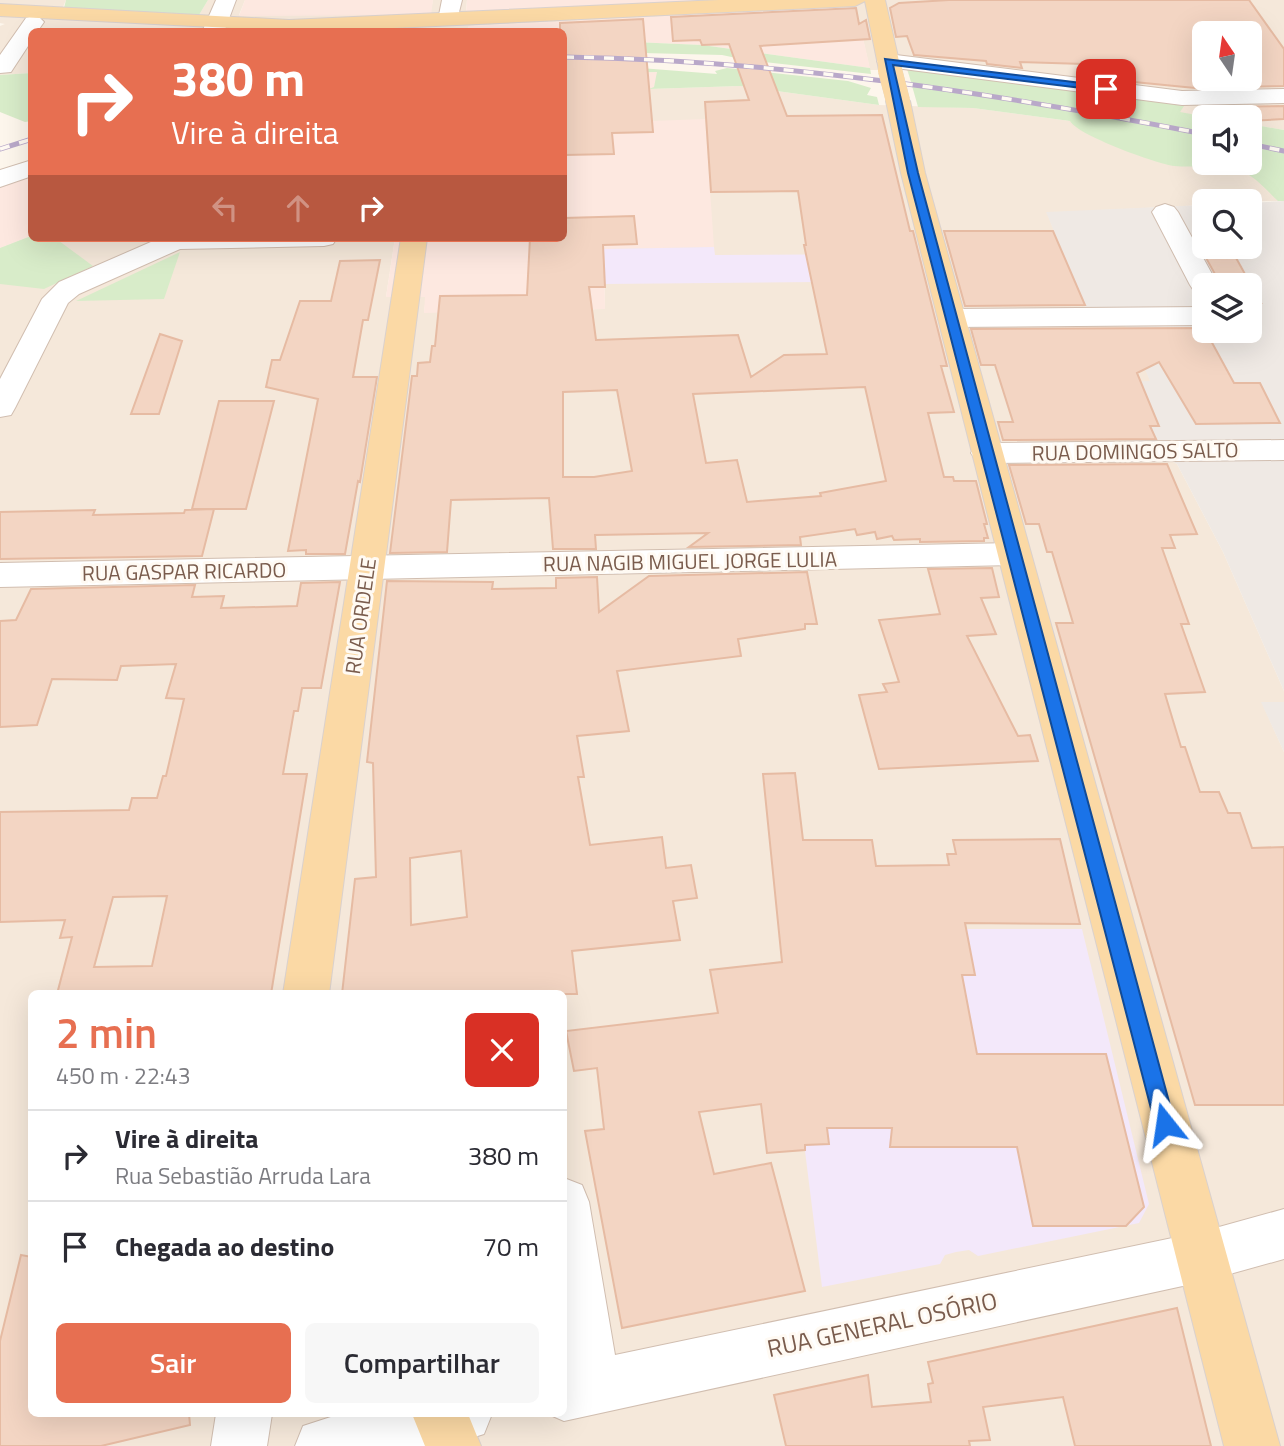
<!DOCTYPE html>
<html lang="pt">
<head>
<meta charset="utf-8">
<style>
	:root { --surface:#fff; --page:#f7f7f7; --text:#2b2b33; --muted:#7c7c81; --line:#e1e1e2; --accent:#e76f51 }
	body { margin:0; font-family:"Titillium Web",sans-serif; background:var(--page); color:var(--text); height:100vh; display:flex; flex-direction:column; font-size:26px; white-space:nowrap }
	* { box-sizing:border-box; margin:0 }
	p { font-size:23px; color:var(--muted) }
	.icon { flex:none; width:38px; height:38px; fill:none; stroke:currentColor; stroke-width:2; stroke-linecap:round; stroke-linejoin:round }
	.map { position:relative; flex:1; overflow:hidden }
	.sheet { position:absolute; left:28px; top:990px; width:539px; height:427px; display:flex; flex-direction:column; background:var(--surface); border-radius:10px; box-shadow:0 7px 28px #0002 }
	.sheet>* { flex:none }
	.guide { position:absolute; left:28px; top:28px; width:539px; height:214px; border-radius:10px; box-shadow:0 7px 28px #0002; background:#e76f51; color:#fff; overflow:hidden }
	.needle { width:46px; rotate:347deg }
	.buttons { position:absolute; left:1192px; top:21px; display:grid; gap:14px }
	.buttons a { display:grid; place-items:center; width:70px; height:70px; border-radius:10px; background:var(--surface); box-shadow:0 7px 28px #0002; font-size:35px }
	.pin { position:absolute; display:grid; place-items:center; width:60px; height:60px; color:#fff; margin:-30px; border-radius:14px; box-shadow:0 4px 10px #0006 }
	.me { position:absolute; width:77px; margin:-38px; rotate:345deg; stroke-linejoin:round; filter:drop-shadow(0 0 5px #0008) }
	.turn { display:flex; align-items:center; gap:24px; height:147px; padding:0 28px; font-size:32px }
	.turn .icon { width:91px; height:91px; stroke-width:2.5 }
	.turn b { display:block; font-size:49px; line-height:60px }
	.lanes { display:flex; align-items:center; height:66px; padding:0 28px; background:#0003; justify-content:center; gap:35px; direction:ltr }
	.lanes .off { opacity:.35 }
	.round { display:grid; place-items:center; flex:none; width:74px; height:74px; border-radius:10px; background:var(--page) }
	.headline { display:flex; align-items:center; justify-content:space-between; height:119px; padding:0 28px }
	h1 { font-size:42px; font-weight:600; line-height:52px; color:var(--accent) }
	.action { display:flex; gap:14px; margin-top:auto; padding:14px 28px }
	.action a { flex:1; height:80px; border-radius:10px; background:var(--accent); color:#fff; font-size:28px; font-weight:600; line-height:80px; text-align:center }
	.action a+a { background:var(--page); color:var(--text) }
	ul { padding:0; list-style:none }
	li { display:flex; align-items:center; gap:21px; height:91px; padding:0 28px; border-top:2px solid var(--line) }
	li div { flex:1 }
	li b { display:block; font-size:26px }
	li em { font-style:normal }
	.map>svg:first-child { display:block }
	.residential { fill:#f5e8da; fill-rule:evenodd }
	.commercial { fill:#fde8e0 }
	.industrial { fill:#efe9e4; fill-rule:evenodd }
	.education { fill:#f3e8fa }
	.green { fill:#d8ecc9 }
	.building { fill:#f3d5c3; stroke:#e6bba3; stroke-width:2; fill-rule:evenodd }
	.lines { fill:none; stroke-linecap:round; stroke-linejoin:round }
	.minor-casing { stroke:#d1beb0; stroke-width:2 }
	.major-casing { stroke:#dad1cd; stroke-width:2 }
	.minor { fill:#fff; fill-rule:evenodd }
	.major { fill:#fbd9a5; fill-rule:evenodd }
	.rail-casing { stroke:#b9a8c9; stroke-width:5 }
	.rail { stroke:#fffaf3; stroke-width:3.5; stroke-dasharray:10; stroke-linecap:butt }
	.major-bridge-casing { stroke:#dad1cd; stroke-width:24; stroke-linecap:butt }
	.major-bridge { stroke:#fbd9a5; stroke-width:24 }
	.route { fill:#1a73e8; stroke:#114b97; stroke-width:2 }
	.labels { text-anchor:middle; dominant-baseline:central; stroke-width:6; stroke-linejoin:round; paint-order:stroke }
	.street-label { font-size:21px; fill:#7a5c4d; stroke:#fffaf3 }
	.near-street-label { font-size:24px; fill:#7a5c4d; stroke:#fffaf3 }
</style>
</head>
<body>
<div class="map">
<svg width="1284" height="1446" viewBox="0 0 1284 1446">
	<rect width="100%" height="100%" fill="#fdf6ec"/>
	<path class="residential" d="M 0,0 L 66,0 L 63,7 L 199,15 L 208,0 L 245,0 L 239,15 L 430,15 L 433,0 L 467,0 L 466,11 L 743,0 L 949,0 L 899,3 L 895,6 L 1028,0 L 1284,0 L 1284,130 L 1250,124 L 1250,117 L 1208,117 L 909,75 L 907,70 L 870,70 L 856,8 L 469,26 L 465,32 L 32,32 L 31,73 L 0,75 L 0,26 L 5,24 L 0,23 ZM 1204,33 L 1250,33 L 1250,79 L 1204,79 Z
		M 740,86 L 879,105 L 973,108 L 1070,121 L 1204,163 L 1241,163 L 1284,201 L 1204,201 L 1204,205 L 1047,213 L 1086,308 L 1127,327 L 1151,382 L 1110,383 L 1134,442 L 1177,464 L 1223,552 L 1284,691 L 1284,702 L 1262,703 L 1284,752 L 1284,1446 L 0,1446 L 0,248 L 31,236 L 395,238 L 386,297 L 426,297 L 424,312 L 605,309 L 604,249 L 652,121 L 649,89 ZM 32,994 L 564,994 L 564,1414 L 32,1414 Z"/>
	<path class="commercial" d="M 245,0 L 433,0 L 431,15 L 239,16 Z
		M 467,0 L 743,0 L 470,13 L 466,12 Z
		M 821,8 L 856,8 L 870,68 L 702,45 L 611,41 L 564,42 L 564,32 L 465,32 L 469,26 Z
		M 658,72 L 654,87 L 649,90 L 652,121 L 705,119 L 714,247 L 604,249 L 605,309 L 424,313 L 425,297 L 386,297 L 395,238 L 564,238 L 564,74 Z
		M 31,161 L 31,236 L 0,248 L 0,173 Z"/>
	<path class="industrial" d="M 1284,201 L 1284,691 L 1223,552 L 1177,464 L 1134,442 L 1110,382 L 1150,381 L 1127,327 L 1086,308 L 1046,212 L 1204,205 L 1204,247 L 1250,247 L 1250,203 ZM 1204,285 L 1250,285 L 1250,331 L 1204,331 Z
		M 1261,702 L 1284,702 L 1284,752 Z"/>
	<path class="education" d="M 714,247 L 715,255 L 915,254 L 922,281 L 605,284 L 604,249 Z
		M 954,929 L 1082,929 L 1149,1204 L 1139,1223 L 978,1256 L 969,1250 L 956,1252 L 945,1255 L 940,1264 L 822,1287 L 798,1095 Z"/>
	<path class="green" d="M 66,0 L 208,0 L 199,15 L 64,8 Z
		M 611,41 L 702,45 L 870,68 L 871,74 L 746,60 L 722,55 L 564,51 L 564,42 Z
		M 564,62 L 717,74 L 715,71 L 727,68 L 848,81 L 871,88 L 867,95 L 877,97 L 879,105 L 740,86 L 649,89 L 654,87 L 657,72 L 564,74 Z
		M 907,68 L 1186,103 L 1180,112 L 1208,117 L 1204,117 L 1204,163 L 1250,163 L 1250,124 L 1284,130 L 1284,201 L 1278,201 C 1265,189 1253,173 1235,169 C 1216,164 1194,168 1174,166 C 1157,164 1077,135 1070,121 L 973,108 L 918,107 Z
		M 31,73 L 31,121 L 25,122 L 0,112 L 0,75 Z
		M 31,236 L 55,238 L 93,266 L 44,289 L 0,284 L 0,248 Z
		M 180,252 L 164,299 L 76,301 Z"/>
	<path class="building" d="M 949,0 L 1249,0 L 1284,49 L 1284,86 L 1195,88 L 1114,80 L 1113,76 L 1089,76 L 1084,64 L 1020,62 L 1022,68 L 987,64 L 986,61 L 914,55 L 907,36 L 896,37 L 890,8 L 899,3 ZM 1204,33 L 1250,33 L 1250,79 L 1204,79 Z
		M 856,8 L 859,24 L 866,20 L 870,39 L 760,46 L 787,116 L 882,115 L 910,231 L 913,231 L 947,366 L 941,366 L 954,412 L 928,413 L 944,477 L 953,477 L 954,481 L 976,481 L 987,524 L 984,524 L 988,538 L 984,538 L 984,541 L 920,542 L 920,539 L 894,540 L 892,536 L 877,539 L 875,532 L 857,535 L 855,529 L 800,537 L 801,545 L 689,547 L 708,533 L 595,535 L 596,549 L 553,549 L 549,498 L 451,500 L 447,552 L 390,553 L 412,376 L 417,376 L 418,363 L 430,362 L 432,346 L 435,346 L 440,296 L 527,295 L 530,238 L 564,238 L 564,218 L 634,216 L 637,244 L 603,245 L 605,287 L 589,287 L 596,340 L 738,335 L 751,377 L 784,355 L 827,354 L 804,245 L 806,245 L 798,191 L 711,192 L 705,102 L 749,100 L 729,44 L 702,45 L 700,40 L 673,41 L 671,17 ZM 865,387 L 886,481 L 820,493 L 821,496 L 747,502 L 737,460 L 706,463 L 693,394 ZM 617,390 L 632,471 L 594,477 L 563,477 L 563,392 Z
		M 643,19 L 653,132 L 612,133 L 614,154 L 564,155 L 564,32 L 560,32 L 560,23 Z
		M 1284,106 L 1284,119 L 1250,121 L 1250,117 L 1213,114 L 1209,107 Z
		M 944,231 L 1053,231 L 1085,305 L 965,306 Z
		M 1200,247 L 1230,247 L 1261,303 L 1250,303 L 1250,285 L 1221,285 Z
		M 380,260 L 368,320 L 363,320 L 353,377 L 377,377 L 360,482 L 358,481 L 345,554 L 306,554 L 306,550 L 288,551 L 318,399 L 266,387 L 272,360 L 280,360 L 300,301 L 331,301 L 340,261 Z
		M 1204,328 L 1234,383 L 1260,383 L 1280,423 L 1196,424 L 1159,362 L 1137,373 L 1159,426 L 1150,426 L 1156,439 L 1003,440 L 998,422 L 1013,422 L 995,365 L 981,365 L 971,329 Z
		M 160,334 L 182,341 L 159,414 L 131,414 Z
		M 219,401 L 274,401 L 246,509 L 192,509 Z
		M 1167,464 L 1197,534 L 1170,535 L 1175,548 L 1162,548 L 1189,624 L 1181,624 L 1205,692 L 1165,694 L 1181,747 L 1185,747 L 1200,792 L 1219,792 L 1228,813 L 1240,813 L 1252,848 L 1284,847 L 1284,1105 L 1195,1105 L 1056,623 L 1073,623 L 1052,552 L 1047,552 L 1039,524 L 1026,524 L 1009,465 Z
		M 214,509 L 202,556 L 0,559 L 0,512 L 95,510 L 93,515 L 184,513 L 185,510 Z
		M 992,568 L 999,597 L 981,598 L 996,634 L 967,636 L 1018,736 L 1030,735 L 1038,761 L 879,769 L 859,695 L 887,692 L 883,684 L 899,682 L 879,620 L 940,614 L 928,569 Z
		M 807,572 L 817,624 L 805,624 L 805,629 L 738,639 L 741,656 L 617,671 L 629,731 L 577,736 L 584,777 L 578,777 L 590,845 L 662,837 L 666,868 L 691,865 L 697,898 L 673,901 L 680,940 L 572,951 L 577,994 L 342,994 L 355,879 L 376,877 L 373,763 L 367,762 L 387,581 L 493,582 L 492,589 L 556,588 L 556,578 L 597,577 L 599,612 L 649,576 ZM 461,851 L 467,917 L 411,925 L 410,858 Z
		M 340,582 L 321,688 L 302,688 L 298,711 L 294,711 L 283,774 L 307,774 L 271,994 L 57,994 L 72,937 L 60,938 L 65,920 L 0,922 L 0,812 L 129,810 L 132,798 L 157,798 L 163,776 L 166,776 L 184,699 L 166,698 L 176,664 L 121,666 L 117,680 L 52,679 L 37,725 L 0,727 L 0,621 L 16,620 L 31,589 L 195,585 L 192,597 L 224,596 L 221,608 L 297,606 L 301,583 ZM 167,896 L 152,966 L 94,967 L 113,897 Z
		M 795,773 L 803,840 L 872,840 L 876,866 L 949,865 L 947,854 L 956,854 L 953,840 L 1060,839 L 1080,924 L 965,923 L 975,975 L 962,975 L 977,1054 L 1106,1054 L 1144,1207 L 1126,1226 L 1033,1226 L 1017,1147 L 890,1147 L 892,1128 L 827,1128 L 829,1144 L 805,1145 L 805,1150 L 767,1153 L 761,1104 L 699,1112 L 714,1174 L 771,1163 L 805,1291 L 622,1328 L 585,1131 L 604,1129 L 597,1068 L 574,1071 L 566,1031 L 718,1013 L 710,970 L 782,962 L 763,774 Z
		M 21,1255 L 32,1257 L 32,1414 L 189,1414 L 190,1425 L 101,1446 L 0,1446 L 0,1341 Z
		M 1177,1308 L 1211,1446 L 1075,1446 L 1063,1397 L 983,1407 L 990,1440 L 969,1441 L 970,1446 L 786,1446 L 774,1395 L 868,1375 L 872,1407 L 931,1402 L 928,1384 L 933,1383 L 928,1362 Z"/>
	<g class="lines">
		<g class="minor-casing">
			<path id="minor" d="M 216,0 L 236,0 L 224,32 L 202,32 Z
				M 442,0 L 462,0 L 456,24 L 442,24 L 438,20 Z
				M 33,16 L 40,18 L 44,22 L 37,32 L 32,32 L 32,40 L 11,72 L 0,73 L 0,55 L 26,18 Z
				M 888,54 L 1182,91 L 1284,89 L 1284,103 L 1182,105 L 880,66 L 877,61 L 880,56 Z
				M 32,160 L 32,176 L 0,187 L 0,170 Z
				M 1165,204 L 1174,207 L 1178,212 L 1218,285 L 1204,285 L 1204,293 L 1194,291 L 1190,285 L 1152,212 L 1156,207 Z
				M 160,238 L 337,238 L 333,244 L 324,246 L 180,249 L 79,294 L 68,303 L 15,408 L 11,415 L 0,417 L 0,379 L 42,299 L 59,282 Z
				M 1204,307 L 1204,325 L 952,327 L 942,324 L 938,318 L 942,312 L 952,309 Z
				M 1284,440 L 1284,460 L 987,463 L 976,460 L 971,453 L 976,446 L 987,443 Z
				M 1013,543 L 1025,546 L 1030,554 L 1025,562 L 1013,565 L 0,587 L 0,563 Z
				M 564,1178 L 582,1185 L 589,1202 L 615,1355 L 1201,1232 L 1284,1209 L 1284,1259 L 1201,1282 L 564,1421 L 548,1414 L 564,1414 Z
				M 216,1414 L 272,1414 L 267,1446 L 211,1446 Z
				M 340,1414 L 492,1414 L 484,1434 L 446,1446 L 295,1446 L 303,1426 Z"/>
		</g>
		<g class="major-casing">
			<path id="major" d="M 719,0 L 885,0 L 901,70 L 898,75 L 882,75 L 879,70 L 865,1 L 855,6 L 308,32 L 0,16 L 0,4 L 289,20 Z
				M 898,94 L 906,96 L 910,101 L 925,173 L 1280,1446 L 1224,1446 L 901,173 L 886,101 L 890,96 Z
				M 401,238 L 427,238 L 329,994 L 283,994 Z
				M 412,1414 L 468,1414 L 481,1446 L 425,1446 Z"/>
		</g>
		<use href="#minor" class="minor"/>
		<use href="#major" class="major"/>
		<g class="rail-casing">
			<path id="rail" d="M 564,57 C 779,60 994,93 1204,134
				M 1250,144 L 1284,151
				M 0,149 L 32,139"/>
		</g>
		<use href="#rail" class="rail"/>
		<g class="major-bridge-casing">
			<path id="major-bridge" d="M 890,70 L 898,101"/>
		</g>
		<use href="#major-bridge" class="major-bridge"/>
	</g>
	<path class="route" d="M 885,59 L 1106,86 L 1110,89 L 1106,91 L 893,65 L 918,173 L 1175,1124 L 1172,1130 L 1165,1133 L 1158,1130 L 1155,1124 L 908,173 Z"/>
	<g class="labels">
		<g class="street-label">
			<text transform="translate(1135 451) rotate(-1)">RUA DOMINGOS SALTO</text>
			<text transform="translate(690 561) rotate(-1)">RUA NAGIB MIGUEL JORGE LULIA</text>
			<text transform="translate(184 571) rotate(-1)">RUA GASPAR RICARDO</text>
			<text transform="translate(360 616) rotate(-82)">RUA ORDELE</text>
		</g>
		<g class="near-street-label">
			<text transform="translate(882 1324) rotate(-12)">RUA GENERAL OSÓRIO</text>
		</g>
	</g>
</svg>
<div class="buttons">
<a><svg class="needle" viewBox="-14 -14 28 28"><path d="M0-13l5 13h-10z" fill="#e53935"/><path d="M0 13l5-13h-10z" fill="#7c7c81"/></svg></a>
<a><svg class="icon" aria-label="sound" viewBox="0 0 24 24"><path d="M4 9h4l5-4v14l-5-4H4zM17 9q2 3 0 6"/></svg></a>
<a><svg class="icon" aria-label="search" viewBox="0 0 24 24"><circle cx="10" cy="10" r="6"/><path d="M15 15l6 6"/></svg></a>
<a><svg class="icon" aria-label="layers" viewBox="0 0 24 24"><path d="M12 4l9 5-9 5-9-5zM3 14l9 5 9-5"/></svg></a>
</div>
<div class="pin" style="left:1106px;top:89px;background:#d93025"><svg class="icon" aria-label="arrive" viewBox="0 0 24 24"><path d="M6 21V4h12l-3 4 3 4H6"/></svg></div>
<svg class="me" style="left:1165px;top:1124px" viewBox="-20 -20 40 40"><path d="M0-17L14 15 0 8-14 15z" fill="#1a73e8" stroke="#fff" stroke-width="4"/></svg>
<div class="guide">
<div class="turn"><svg class="icon" aria-label="right" viewBox="0 0 24 24"><path d="M7 20v-9h11M14 6l5 5-5 5"/></svg><div><b>380 m</b>Vire à direita</div></div>
<div class="lanes"><svg class="icon off" aria-label="left" viewBox="0 0 24 24"><path d="M17 20v-9H6M10 6l-5 5 5 5"/></svg><svg class="icon off" aria-label="ahead" viewBox="0 0 24 24"><path d="M12 20V5M6 11l6-6 6 6"/></svg><svg class="icon" aria-label="right" viewBox="0 0 24 24"><path d="M7 20v-9h11M14 6l5 5-5 5"/></svg></div>
</div>
<section class="sheet">
<div class="headline"><div><h1>2 min</h1><p>450 m · 22:43</p></div><a class="round" style="background:#d93025;color:#fff"><svg class="icon" aria-label="close" viewBox="0 0 24 24"><path d="M6 6l12 12M18 6L6 18"/></svg></a></div>
<ul>
<li><svg class="icon" aria-label="right" viewBox="0 0 24 24"><path d="M7 20v-9h11M14 6l5 5-5 5"/></svg><div><b>Vire à direita</b><p>Rua Sebastião Arruda Lara</p></div><em>380 m</em></li>
<li><svg class="icon" aria-label="arrive" viewBox="0 0 24 24"><path d="M6 21V4h12l-3 4 3 4H6"/></svg><div><b>Chegada ao destino</b></div><em>70 m</em></li>
</ul>
<div class="action"><a>Sair</a><a>Compartilhar</a></div>
</section>
</div>
</body>
</html>
